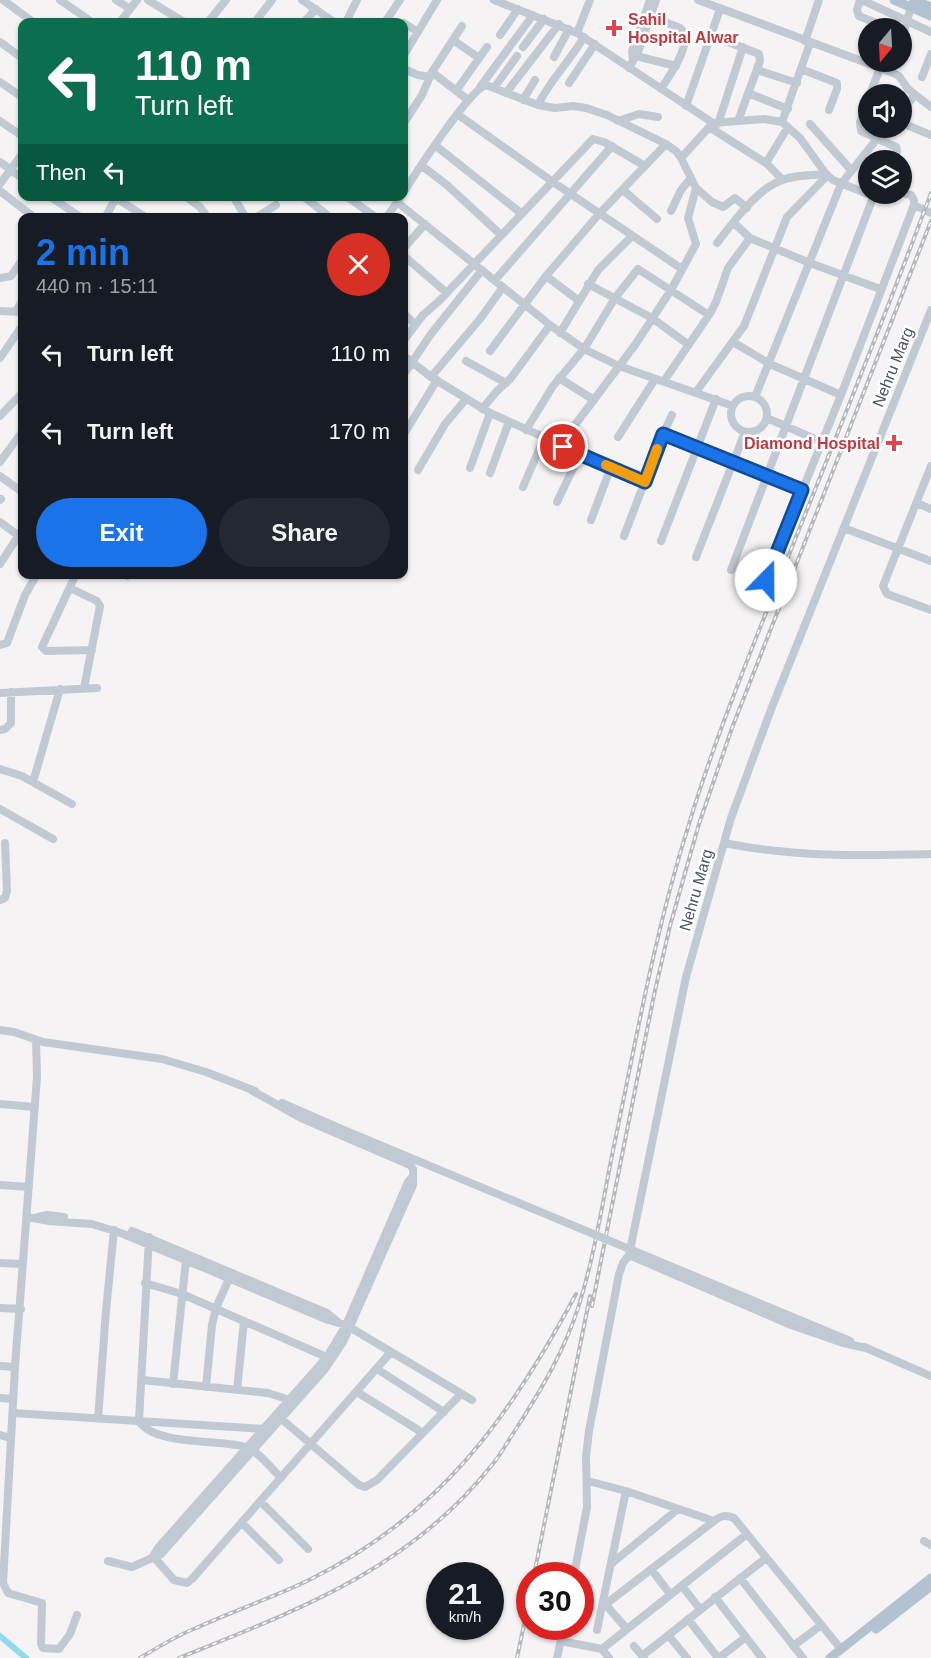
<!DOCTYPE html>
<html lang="en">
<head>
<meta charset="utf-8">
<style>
	:root { --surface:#171b24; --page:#242831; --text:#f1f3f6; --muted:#9ea1a6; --accent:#1a73e8 }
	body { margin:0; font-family:Helvetica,sans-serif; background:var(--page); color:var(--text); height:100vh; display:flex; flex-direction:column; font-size:22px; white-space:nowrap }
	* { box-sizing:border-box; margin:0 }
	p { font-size:20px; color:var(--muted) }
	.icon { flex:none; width:33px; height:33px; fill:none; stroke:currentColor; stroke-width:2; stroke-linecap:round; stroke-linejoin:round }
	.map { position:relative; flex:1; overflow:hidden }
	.drawer { position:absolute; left:18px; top:213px; width:390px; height:366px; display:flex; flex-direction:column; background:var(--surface); border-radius:12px; box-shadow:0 2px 4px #0004 }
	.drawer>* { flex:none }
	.guide { position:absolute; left:18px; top:18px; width:390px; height:183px; border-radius:12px; box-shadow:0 2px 4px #0004; background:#0b6e4f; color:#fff; overflow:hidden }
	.needle { width:39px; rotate:198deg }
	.fabs { position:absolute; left:858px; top:18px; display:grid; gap:12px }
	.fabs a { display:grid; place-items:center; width:54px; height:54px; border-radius:50%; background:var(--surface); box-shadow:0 2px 4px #0004; font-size:30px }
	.speed { position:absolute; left:426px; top:1562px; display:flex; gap:12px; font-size:30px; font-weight:700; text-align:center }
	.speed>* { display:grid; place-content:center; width:78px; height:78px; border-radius:50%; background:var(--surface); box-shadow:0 2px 4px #0004; line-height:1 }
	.speed small { font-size:15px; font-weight:400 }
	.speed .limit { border:9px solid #d22; background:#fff; color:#111 }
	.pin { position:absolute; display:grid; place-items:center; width:51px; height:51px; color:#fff; margin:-26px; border:3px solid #fff; border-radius:50%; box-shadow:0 2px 6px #0007 }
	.me { position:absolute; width:66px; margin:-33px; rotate:22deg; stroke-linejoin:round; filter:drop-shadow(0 0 4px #0008) }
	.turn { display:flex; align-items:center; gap:21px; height:126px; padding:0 18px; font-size:27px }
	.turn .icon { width:78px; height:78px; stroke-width:2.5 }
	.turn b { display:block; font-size:42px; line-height:51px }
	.then { display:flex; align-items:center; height:57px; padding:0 18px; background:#0003; gap:12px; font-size:22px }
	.round { display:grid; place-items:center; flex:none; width:63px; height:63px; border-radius:32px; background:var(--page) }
	.overview { display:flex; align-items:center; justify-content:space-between; height:102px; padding:0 18px }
	h1 { font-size:36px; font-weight:600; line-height:45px; color:var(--accent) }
	.button { display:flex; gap:12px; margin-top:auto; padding:12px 18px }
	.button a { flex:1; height:69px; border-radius:36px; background:var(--accent); color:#fff; font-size:24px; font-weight:600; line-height:69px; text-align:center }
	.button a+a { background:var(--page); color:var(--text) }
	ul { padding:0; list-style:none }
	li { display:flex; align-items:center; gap:18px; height:78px; padding:0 18px }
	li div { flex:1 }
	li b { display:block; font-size:22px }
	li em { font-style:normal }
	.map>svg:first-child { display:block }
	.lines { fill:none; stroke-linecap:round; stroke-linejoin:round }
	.canal { stroke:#90daee; stroke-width:6 }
	.minor { stroke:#c1cad2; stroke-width:8 }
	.major { stroke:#b3c2d1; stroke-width:9 }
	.rail-casing { stroke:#b5b8bd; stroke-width:4 }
	.rail { stroke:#fff; stroke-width:1.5; stroke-dasharray:4.5; stroke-linecap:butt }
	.minor-bridge { stroke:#c1cad2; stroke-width:8 }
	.major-bridge { stroke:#b3c2d1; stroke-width:9 }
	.route-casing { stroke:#114b97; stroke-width:15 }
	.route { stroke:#1a73e8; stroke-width:10 }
	.slow { stroke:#f59e0b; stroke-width:10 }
	.health-dot { fill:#e0444e; stroke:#fff; stroke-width:2 }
	.labels { text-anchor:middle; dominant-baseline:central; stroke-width:5; stroke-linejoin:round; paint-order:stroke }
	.health-label { font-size:16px; font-weight:bold; fill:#be3a42; stroke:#fff; text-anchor:start }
	.street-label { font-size:16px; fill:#4a5661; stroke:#fff }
</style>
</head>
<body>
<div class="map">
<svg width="931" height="1658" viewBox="0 0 931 1658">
	<rect width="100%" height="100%" fill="#f5f3f3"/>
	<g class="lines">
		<path class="canal" d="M 0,1636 L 26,1658"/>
		<path class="minor" d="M 3,0 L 33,22
			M 60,0 L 92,22
			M 116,0 L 130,9
			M 148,0 L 184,22
			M 302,0 L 334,22
			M 494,0 L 577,33 L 713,123 L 764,119 L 782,122 L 800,138 L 826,174 L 833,180 L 868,194 L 887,194
			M 698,0 L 891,72 L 899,76 L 908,89 L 931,107
			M 860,0 L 857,10 L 859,16 L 888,28
			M 862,0 L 931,32
			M 650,16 L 680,28 L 686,34 C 685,54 672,72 661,89
			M 120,22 L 137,0
			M 208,22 L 226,0
			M 255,22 L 272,0
			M 304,22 L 316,9
			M 346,22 L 357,0
			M 385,22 L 400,0
			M 404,23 L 418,32
			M 462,26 L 432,72 L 468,100
			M 577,33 L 590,0
			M 500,35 L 518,9
			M 710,35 L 759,54 L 760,61 L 738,121
			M 902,39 L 912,3
			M 453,40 L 479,58
			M 805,41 L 819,0
			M 0,42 L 22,58
			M 523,47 L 544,19
			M 404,55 L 437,0
			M 636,56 L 676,66
			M 554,57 L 569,29
			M 633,59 L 632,51 L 650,0
			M 629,68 L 638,52 L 656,0
			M 404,69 L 418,75 L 430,77
			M 801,69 L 837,83 L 837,89 L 829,110
			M 757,70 L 797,83
			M 891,72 L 894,62
			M 922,77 L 931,54
			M 0,82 L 22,97
			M 569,83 L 595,44
			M 480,87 L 533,15
			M 494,88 L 517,56
			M 456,91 L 487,47
			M 506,93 L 559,24
			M 748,93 L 788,109
			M 870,94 L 880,68
			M 868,99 L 860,122 L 861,131 L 896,147 L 897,151 L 894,160
			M 523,100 L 535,80
			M 538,105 C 550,80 570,61 584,37
			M 686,106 L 720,9
			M 902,111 L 915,95
			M 457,114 L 553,182 L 682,269
			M 0,121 L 22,136
			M 618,121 L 639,114 L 658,117
			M 782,122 L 810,43
			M 404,123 L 422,95 L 432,72
			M 902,123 L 931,135
			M 718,124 L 743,47
			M 810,124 L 851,170
			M 709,127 L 766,163 L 783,180
			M 436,146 L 522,214
			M 681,158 L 712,124
			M 0,162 L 22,178
			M 766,163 L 788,127
			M 422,166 L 447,185 L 501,235
			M 0,184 L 22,154
			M 623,190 L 657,219
			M 0,191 L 35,218
			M 404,192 C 415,174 470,89 486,85 L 538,105 L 555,108 L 573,106 L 586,108 L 607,115 L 666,144 L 676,151 L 681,158 L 696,188 L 712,202 L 723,207 L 735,198 L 747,208
			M 49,196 L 82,218
			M 113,196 L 147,218
			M 185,196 L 200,207 L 208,218
			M 233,196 L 246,218
			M 303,196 L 331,218
			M 346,196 L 377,218
			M 397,202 L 550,325 L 584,349 L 619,366 L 733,406
			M 914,205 L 931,213
			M 671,211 L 681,190 L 691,178
			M 105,218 L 117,196
			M 255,218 L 276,205
			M 386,218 L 400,198
			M 734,223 L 750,238 L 810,263 L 880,289
			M 717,243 C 733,223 756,190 780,181 C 794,175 811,175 826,174
			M 404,248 L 425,224
			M 404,256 L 447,293
			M 546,276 L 578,300
			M 0,278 L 11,276 L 22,260
			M 495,280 L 612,146
			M 588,284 L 652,318 L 689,345
			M 0,311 L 22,312
			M 16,311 L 22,301
			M 404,314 L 415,324
			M 560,333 L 598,270 L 632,236
			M 404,340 L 423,315 L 438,302 L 593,139 L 604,142 L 645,166
			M 733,342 L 770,364 L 841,395
			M 490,351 L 546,276 L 599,214 L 666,144
			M 404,356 L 431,377 L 490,413 L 645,482
			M 0,358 L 22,326
			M 466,361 L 506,383
			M 404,374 L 431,334 L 482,270
			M 431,377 L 480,319 L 503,287
			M 559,378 L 594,400
			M 664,381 L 709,315 L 716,302 L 728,268 L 750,238
			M 696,392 L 744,326 L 787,217 L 827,176
			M731 414a18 18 0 1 1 36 0a18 18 0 1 1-36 0Z
			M 755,397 L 841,184 L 876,140
			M 482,409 L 497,391 L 511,378 L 550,325
			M 0,416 L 22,393
			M 767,418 L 822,442
			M 526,430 L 553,386 L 584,349 L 615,298 L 638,269 L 709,315
			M 404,434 L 437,380
			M 663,434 L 802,490
			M 618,437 L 655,379
			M 563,447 L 569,433 L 635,345 L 671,290 L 696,244 L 688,218 L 696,188
			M 0,462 L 22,432
			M 931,466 L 883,586 L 887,594 L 931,610
			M 470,468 L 490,413
			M 418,470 L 445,424 L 466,399
			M 490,473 L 509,422
			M 0,476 L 22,492
			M 523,487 L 544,438
			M 0,500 L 1,499
			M 557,502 L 580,454
			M 917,503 L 931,509
			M 591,520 L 611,467
			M 0,522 L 19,536
			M 844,528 L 931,561
			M 624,536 L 663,434 L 672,415
			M 661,541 L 716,399
			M 696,557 L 745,432
			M 0,564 L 22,530
			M 731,570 L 874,195
			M 76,574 L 42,647 L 46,651 L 92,650
			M 124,574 L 127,576
			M 766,580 L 841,395 L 914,205 L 914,200 L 911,195 L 902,193
			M 70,588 L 97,601 L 100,606 L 84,688
			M 0,645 L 7,643 L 25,595 L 37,574
			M 0,693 L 97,688
			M 0,730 L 5,729 L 11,723 L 11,692
			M 0,769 L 22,776 L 72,804
			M 33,782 L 60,689
			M 0,809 L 53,839
			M 724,843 C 793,857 861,856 931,854
			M 0,900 L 5,898 L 7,891 L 5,843
			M 0,1030 L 14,1032 L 43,1042 L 162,1059 L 206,1072 L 255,1091
			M 36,1040 L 37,1077 L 15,1367 L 3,1583 L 8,1593 L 42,1603 L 41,1644 L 43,1648 L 59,1649 L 70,1634 L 77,1615
			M 282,1103 L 339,1128
			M 0,1104 L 35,1107
			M 0,1185 L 29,1187
			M 27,1217 L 49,1221 L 92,1224 L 121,1233 L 328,1320 L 346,1325 L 472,1400
			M 38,1217 L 47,1215 L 64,1217
			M 132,1231 L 327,1313 L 338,1322
			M 149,1237 L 139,1421 C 155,1446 219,1439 246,1447 C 257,1450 273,1470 281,1478
			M 0,1263 L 23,1264
			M 145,1283 L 182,1294 L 331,1359
			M 0,1308 L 21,1309
			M 819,1328 L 850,1341
			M 864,1347 L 931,1376
			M 866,1348 L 843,1343 L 791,1325 L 629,1255 L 686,977 L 731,818 L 772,707 L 931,310
			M 0,1366 L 15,1367
			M 377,1369 L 444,1412
			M 142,1380 L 268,1393 L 290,1400
			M 173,1384 L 186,1260
			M 206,1387 L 212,1325 L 216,1308 L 229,1279
			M 237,1390 L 244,1321
			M 357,1392 L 423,1433
			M 0,1398 L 13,1399
			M 13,1413 L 264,1429
			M 278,1416 L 359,1485 L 365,1487 L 377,1480 L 461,1394
			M 98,1419 L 106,1311 L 114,1230
			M 0,1435 L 11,1438
			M 588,1481 L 626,1491 L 714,1521 C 721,1516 725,1514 734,1518 L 841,1649
			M 261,1502 L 308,1549
			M 242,1523 L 279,1560
			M 924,1541 L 931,1545
			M 153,1556 L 158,1548 L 327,1357 L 346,1325 L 408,1182 L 413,1176
			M 153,1556 L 174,1580 L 187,1583 L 192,1579 L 391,1352
			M 108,1561 L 132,1567 L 161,1554 L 325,1369 L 343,1342 L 413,1185 L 413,1169 L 410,1165 L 301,1118 L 251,1090
			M 611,1564 L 678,1509
			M 651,1569 L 670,1594
			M 574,1575 L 587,1507 L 586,1457 L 589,1431 L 619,1274 L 623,1263 L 629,1255
			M 740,1578 L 803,1658
			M 682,1586 L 700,1609
			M 715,1597 L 762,1658
			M 605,1604 L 627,1629
			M 602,1607 L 714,1521
			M 688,1619 L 718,1658
			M 597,1630 L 626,1491
			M 668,1635 L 687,1658
			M 561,1641 L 602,1649 L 747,1534
			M 634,1646 L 644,1658
			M 793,1646 L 820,1626
			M 602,1649 L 609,1658
			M 642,1656 L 766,1558
			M 557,1658 L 564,1626
			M 719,1658 L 746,1637"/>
		<path class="major" d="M 914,0 L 931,7
			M 876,1629 L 931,1586
			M 830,1658 L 931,1578"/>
		<g class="rail-casing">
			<path id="rail" d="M 592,1306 L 654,995 L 670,926 L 699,824 L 732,728 L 931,221
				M 534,1575 L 590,1296
				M 140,1658 C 158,1647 176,1636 196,1628 C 233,1611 272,1598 309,1580 C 439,1516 509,1419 576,1294
				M 179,1658 C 300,1609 408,1570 492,1465 C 501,1454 508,1441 516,1429 C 541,1390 565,1350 579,1305 C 596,1251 604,1192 616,1136 C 638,1030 656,928 689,824 C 714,741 747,661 779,580 C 830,451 883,323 931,193
				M 517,1658 L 530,1596"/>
		</g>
		<use href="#rail" class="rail"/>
		<path class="minor-bridge" d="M 339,1128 L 819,1328"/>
		<path class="major-bridge" d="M 894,0 L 931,16"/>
	</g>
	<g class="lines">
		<g class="route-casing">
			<path id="route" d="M 563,447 L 645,482 L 663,434 L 802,490 L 766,580"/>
		</g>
		<use href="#route" class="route"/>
		<path class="slow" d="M 606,465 L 645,482 L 657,449"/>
	</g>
	<g class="health-dot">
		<path d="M611 19h6v6h6v6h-6v6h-6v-6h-6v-6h6z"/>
		<path d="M891 434h6v6h6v6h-6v6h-6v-6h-6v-6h6z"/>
	</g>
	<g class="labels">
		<g class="health-label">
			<text x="628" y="19">Sahil<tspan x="628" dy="18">Hospital Alwar</tspan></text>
			<text x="880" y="443" text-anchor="end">Diamond Hospital</text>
		</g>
		<g class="street-label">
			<text transform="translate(893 367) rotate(-68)">Nehru Marg</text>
			<text transform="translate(696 890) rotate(-74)">Nehru Marg</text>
		</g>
	</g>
</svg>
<div class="fabs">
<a><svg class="needle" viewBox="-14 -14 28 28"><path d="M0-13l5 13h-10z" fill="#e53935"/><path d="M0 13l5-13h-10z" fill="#9ea1a6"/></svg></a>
<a><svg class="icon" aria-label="sound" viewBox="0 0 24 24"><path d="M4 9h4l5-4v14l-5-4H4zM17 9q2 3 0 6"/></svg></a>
<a><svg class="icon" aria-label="layers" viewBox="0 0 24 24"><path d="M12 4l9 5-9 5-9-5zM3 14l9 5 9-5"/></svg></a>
</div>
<div class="speed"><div>21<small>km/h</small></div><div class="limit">30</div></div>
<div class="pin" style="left:563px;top:447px;background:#d93025"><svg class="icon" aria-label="arrive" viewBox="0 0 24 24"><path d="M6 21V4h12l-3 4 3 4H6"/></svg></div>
<svg class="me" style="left:766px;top:580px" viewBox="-20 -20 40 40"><circle r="19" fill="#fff"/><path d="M0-13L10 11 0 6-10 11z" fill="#1a73e8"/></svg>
<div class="guide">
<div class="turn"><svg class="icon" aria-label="left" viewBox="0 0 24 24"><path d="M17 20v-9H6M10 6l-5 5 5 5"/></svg><div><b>110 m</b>Turn left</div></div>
<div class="then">Then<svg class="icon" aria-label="left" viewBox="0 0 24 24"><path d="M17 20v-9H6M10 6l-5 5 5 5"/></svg></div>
</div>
<section class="drawer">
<div class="overview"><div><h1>2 min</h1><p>440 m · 15:11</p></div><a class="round" style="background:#d93025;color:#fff"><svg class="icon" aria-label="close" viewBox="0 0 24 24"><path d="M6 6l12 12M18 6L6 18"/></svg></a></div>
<ul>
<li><svg class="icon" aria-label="left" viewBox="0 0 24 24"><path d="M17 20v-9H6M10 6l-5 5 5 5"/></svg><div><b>Turn left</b></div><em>110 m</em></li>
<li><svg class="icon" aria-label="left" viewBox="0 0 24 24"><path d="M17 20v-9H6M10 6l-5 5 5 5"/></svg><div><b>Turn left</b></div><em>170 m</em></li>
</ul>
<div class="button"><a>Exit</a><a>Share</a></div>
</section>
</div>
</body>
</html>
